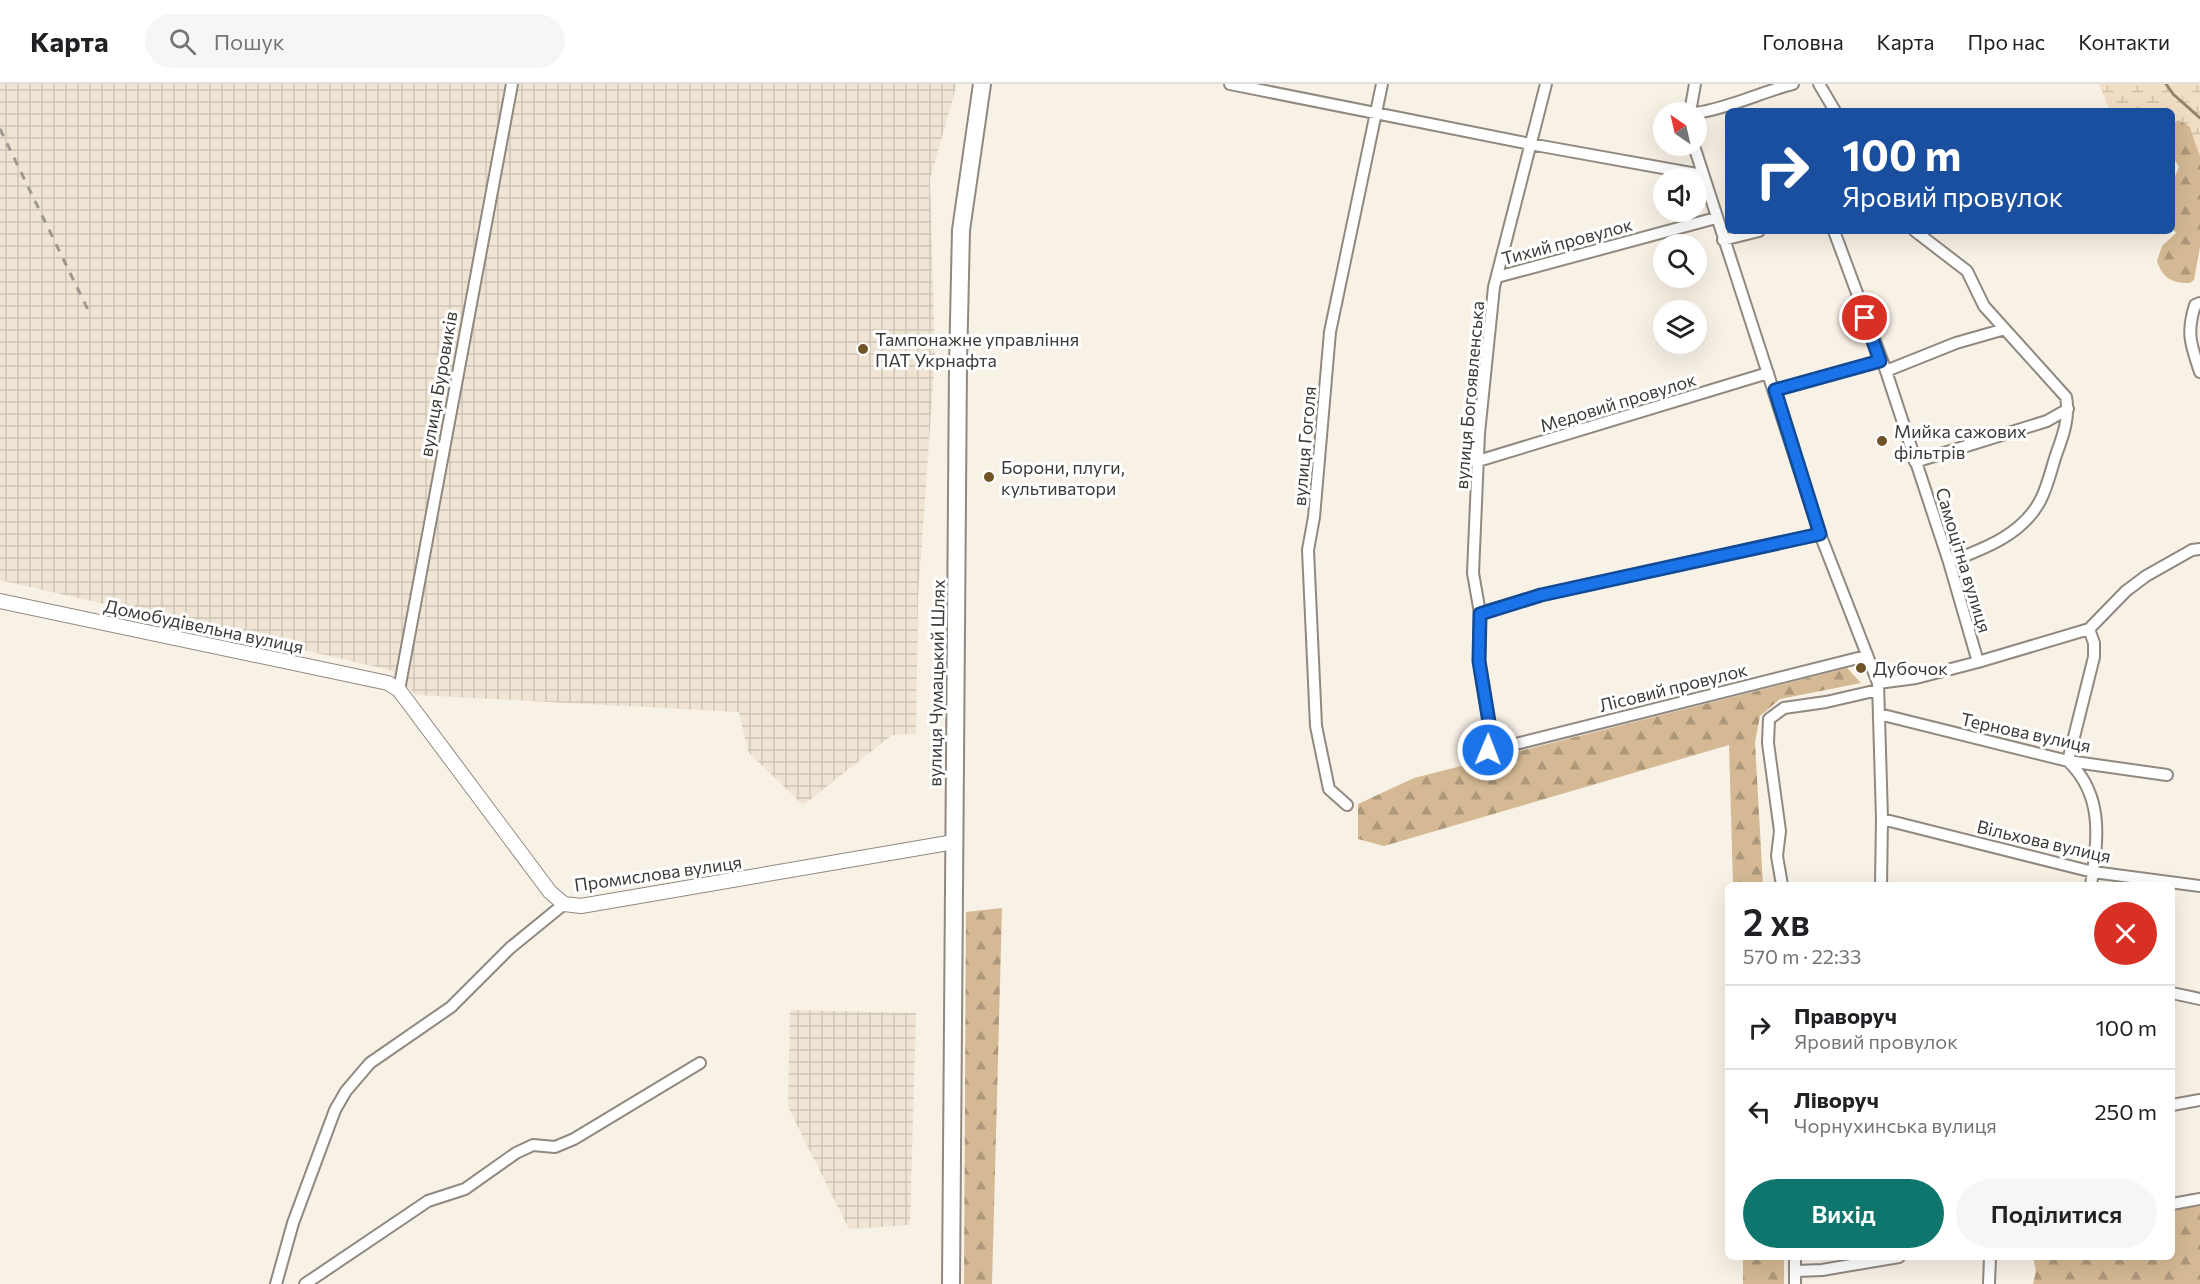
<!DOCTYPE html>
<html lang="uk">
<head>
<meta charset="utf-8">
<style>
	:root { --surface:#fff; --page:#f6f6f6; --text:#202124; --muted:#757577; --line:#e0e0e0; --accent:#0f766e }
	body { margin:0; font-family:Commissioner,sans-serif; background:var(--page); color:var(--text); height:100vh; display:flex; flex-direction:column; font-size:22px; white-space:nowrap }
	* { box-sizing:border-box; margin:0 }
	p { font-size:20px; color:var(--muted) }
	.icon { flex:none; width:33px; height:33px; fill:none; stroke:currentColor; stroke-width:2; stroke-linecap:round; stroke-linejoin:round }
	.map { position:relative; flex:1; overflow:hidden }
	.details { position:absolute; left:1725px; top:798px; width:450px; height:378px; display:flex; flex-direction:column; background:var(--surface); border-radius:9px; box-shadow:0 6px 24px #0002 }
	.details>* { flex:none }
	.banner { position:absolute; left:1725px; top:24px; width:450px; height:126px; border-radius:9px; box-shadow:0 6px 24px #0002; background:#1a4fa0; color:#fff; overflow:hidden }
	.needle { width:39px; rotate:326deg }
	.buttons { position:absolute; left:1653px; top:18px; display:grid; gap:12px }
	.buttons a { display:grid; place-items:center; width:54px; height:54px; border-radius:50%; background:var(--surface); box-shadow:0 6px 24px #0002; font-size:30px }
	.pin { position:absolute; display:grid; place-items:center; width:51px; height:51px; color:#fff; margin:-26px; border:3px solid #fff; border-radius:50%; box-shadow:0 2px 6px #0007 }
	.me { position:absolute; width:66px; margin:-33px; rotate:1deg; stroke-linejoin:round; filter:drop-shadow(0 0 4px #0008) }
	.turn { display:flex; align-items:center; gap:21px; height:126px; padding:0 18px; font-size:27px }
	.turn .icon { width:78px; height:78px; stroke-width:2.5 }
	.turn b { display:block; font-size:42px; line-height:51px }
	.round { display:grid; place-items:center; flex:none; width:63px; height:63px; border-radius:32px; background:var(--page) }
	.head { display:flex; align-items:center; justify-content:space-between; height:102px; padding:0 18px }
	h1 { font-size:36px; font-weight:600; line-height:45px }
	.button { display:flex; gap:12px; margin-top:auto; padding:12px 18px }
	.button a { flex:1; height:69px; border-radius:36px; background:var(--accent); color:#fff; font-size:24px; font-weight:600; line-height:69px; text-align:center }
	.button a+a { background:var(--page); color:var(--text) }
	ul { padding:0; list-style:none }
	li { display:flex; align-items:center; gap:18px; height:84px; padding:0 18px; border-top:2px solid var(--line) }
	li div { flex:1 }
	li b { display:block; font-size:22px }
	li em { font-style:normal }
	header { display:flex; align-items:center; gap:36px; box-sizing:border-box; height:84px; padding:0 30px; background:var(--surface); border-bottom:2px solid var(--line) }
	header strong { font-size:28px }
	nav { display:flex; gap:33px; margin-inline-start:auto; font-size:21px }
	.search { width:420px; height:54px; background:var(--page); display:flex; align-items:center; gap:15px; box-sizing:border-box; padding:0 21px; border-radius:33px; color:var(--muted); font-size:22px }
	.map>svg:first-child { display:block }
	.industrial { fill:url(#industrial-grid) }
	.forest { fill:url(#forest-firs) }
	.wetland { fill:url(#wetland-marsh) }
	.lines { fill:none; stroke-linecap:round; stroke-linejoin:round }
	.stream { stroke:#968267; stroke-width:3 }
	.minor-casing { stroke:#908980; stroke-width:14 }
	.tertiary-casing { stroke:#908980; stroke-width:16 }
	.primary-casing { stroke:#908980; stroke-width:20 }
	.minor { stroke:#fff; stroke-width:10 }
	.tertiary { stroke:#fff; stroke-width:14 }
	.primary { stroke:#fff; stroke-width:16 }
	.rail { stroke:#9d9890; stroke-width:3; stroke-dasharray:8 8; stroke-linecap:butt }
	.route-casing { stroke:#114b97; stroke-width:15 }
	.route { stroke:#1a73e8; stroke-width:10 }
	.poi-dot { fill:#705327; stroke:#fff; stroke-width:2 }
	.labels { text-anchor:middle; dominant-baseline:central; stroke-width:6; stroke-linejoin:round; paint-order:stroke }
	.street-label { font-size:18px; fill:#3e3b37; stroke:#fff }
	.poi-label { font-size:18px; fill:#3e3b37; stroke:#fff; text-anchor:start }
</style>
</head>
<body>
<header>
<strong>Карта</strong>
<div class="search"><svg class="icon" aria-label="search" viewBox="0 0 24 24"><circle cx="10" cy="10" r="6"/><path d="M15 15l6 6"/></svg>Пошук</div>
<nav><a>Головна</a><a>Карта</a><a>Про нас</a><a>Контакти</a></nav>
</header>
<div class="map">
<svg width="2200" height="1200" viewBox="0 0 2200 1200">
	<defs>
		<pattern id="industrial-grid" width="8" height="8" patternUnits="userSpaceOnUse" patternTransform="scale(1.5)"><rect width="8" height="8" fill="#f0e5d4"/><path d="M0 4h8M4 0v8" fill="none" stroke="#cfc5b7"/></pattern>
		<pattern id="forest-firs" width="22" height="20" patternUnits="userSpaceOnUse" patternTransform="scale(1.5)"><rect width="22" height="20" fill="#d5b994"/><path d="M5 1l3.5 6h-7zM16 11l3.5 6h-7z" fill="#ae987a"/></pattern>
		<pattern id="wetland-marsh" width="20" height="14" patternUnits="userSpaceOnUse" patternTransform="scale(1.5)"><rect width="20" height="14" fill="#f2dec4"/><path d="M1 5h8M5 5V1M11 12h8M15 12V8" fill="none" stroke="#d1bfa9"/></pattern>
	</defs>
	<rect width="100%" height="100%" fill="#f8f1e6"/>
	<path class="industrial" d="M 0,0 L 957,0 L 930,95 L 935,274 L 918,512 L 916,650 L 892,651 L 803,721 L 748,668 L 739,628 L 416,611 L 390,586 L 0,496 Z
		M 790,926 L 916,929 L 910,1141 L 849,1145 L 788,1023 Z"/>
	<path class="forest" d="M 2179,36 L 2190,43 L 2200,72 L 2200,163 L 2194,196 L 2190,199 C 2173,200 2162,194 2157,177 L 2162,162 L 2176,149 L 2172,144 L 2172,99 L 2179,83 L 2172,72 L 2172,39 Z
		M 1847,584 L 1861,599 L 1780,615 L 1760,632 L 1755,658 L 1763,801 L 1733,801 L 1729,661 L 1384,762 L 1358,755 L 1358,720 L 1414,694 Z
		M 1002,824 L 992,1200 L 964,1200 L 966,828 Z
		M 2193,1109 L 2200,1110 L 2200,1200 L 2033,1200 L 2036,1187 L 2033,1173 L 2172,1173 L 2172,1115 Z
		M 1743,1173 L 1784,1173 L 1784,1200 L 1743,1200 Z"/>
	<path class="wetland" d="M 2099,0 L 2200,0 L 2200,72 L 2190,43 L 2179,36 L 2172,39 L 2172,27 L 2110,27 Z"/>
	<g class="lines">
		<path class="stream" d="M 2166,0 L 2173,10 L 2200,34"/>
		<g class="minor-casing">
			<path id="minor" d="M 1230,0 L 1530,60 L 1702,91
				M 1546,0 L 1494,203 L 1479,349 L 1473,489 L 1480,529 L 1479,577 L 1489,638 L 1488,667 L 1866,572
				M 1819,0 L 1835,27
				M 1690,28 L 1695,0
				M 1696,29 C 1730,24 1761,8 1793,0
				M 1694,62 L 1820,450 L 1878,599 L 1882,735 L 1881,801
				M 1834,147 L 1886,287 L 1949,478 L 1978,578
				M 1915,147 L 1967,187 L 1984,222 L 2066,313 C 2070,333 2063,352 2056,371 C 2051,386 2048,401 2041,415 C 2024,450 1984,465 1949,478
				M 1723,156 L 1759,147
				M 1497,193 L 1716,134
				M 2200,219 L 2195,221 C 2186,250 2191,261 2200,288
				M 1886,287 L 1956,259 L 2005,245
				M 1775,306 L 1880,277
				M 1478,377 L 1768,289
				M 1915,378 L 2047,337 L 2068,325
				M 1480,529 L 1541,511 L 1820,450
				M 2089,545 L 2094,559 L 2094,573 L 2068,677 C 2104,711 2098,755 2091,801
				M 1878,599 L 1916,594 L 1978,578 L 2089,545 L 2126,507 L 2146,492 L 2192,466 L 2200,465
				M 399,606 L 512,0
				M 1879,630 L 2068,677 L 2167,691
				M 1347,721 L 1329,705 L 1316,642 L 1308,466 L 1314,433 L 1330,248 L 1382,0
				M 1882,735 L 2093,788 L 2200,802
				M 1782,801 L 1777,772 L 1780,747 L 1768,659 L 1769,635 L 1784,624 L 1826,618 L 1878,606
				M 2172,909 L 2200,915
				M 2172,1021 L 2200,1016
				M 2172,1120 L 2200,1115
				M 1795,1173 L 1795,1200
				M 1796,1187 L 1822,1186 L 1899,1173
				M 276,1200 L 293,1139 L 335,1026 L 346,1007 L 370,979 L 451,923 L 510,864 L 564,820
				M 305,1200 L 428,1117 L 465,1105 L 516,1069 L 533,1061 L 555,1063 L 574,1055 L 700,979
				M 1989,1200 L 1990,1173"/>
		</g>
		<g class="tertiary-casing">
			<path id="tertiary" d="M 0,517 L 388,599 L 399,606 L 550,808 L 564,820 L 581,822 L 954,758"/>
		</g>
		<g class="primary-casing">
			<path id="primary" d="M 951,1200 L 958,282 L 961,146 L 982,0"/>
		</g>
		<use href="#minor" class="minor"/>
		<use href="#tertiary" class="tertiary"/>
		<use href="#primary" class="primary"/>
		<path class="rail" d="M 0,45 L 90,230"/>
	</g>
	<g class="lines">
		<g class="route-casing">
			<path id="route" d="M 1488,666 L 1489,638 L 1479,577 L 1480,530 L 1541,511 L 1820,450 L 1775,306 L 1880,277 L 1865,234"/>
		</g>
		<use href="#route" class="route"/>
	</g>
	<g class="poi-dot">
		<circle cx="863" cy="265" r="6"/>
		<circle cx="1882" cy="357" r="6"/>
		<circle cx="989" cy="393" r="6"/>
		<circle cx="1861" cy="584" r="6"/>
	</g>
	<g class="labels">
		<g class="street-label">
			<text transform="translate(1567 157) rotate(-15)">Тихий провулок</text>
			<text transform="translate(438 300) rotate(-80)">вулиця Буровиків</text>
			<text transform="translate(1469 311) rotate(-85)">вулиця Богоявленська</text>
			<text transform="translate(1618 318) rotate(-17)">Медовий провулок</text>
			<text transform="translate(1304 362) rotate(-85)">вулиця Гоголя</text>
			<text transform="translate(1964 476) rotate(73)">Самоцітна вулиця</text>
			<text transform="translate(204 542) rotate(12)">Домобудівельна вулиця</text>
			<text transform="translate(936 599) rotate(-89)">вулиця Чумацький Шлях</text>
			<text transform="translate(1673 603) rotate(-14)">Лісовий провулок</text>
			<text transform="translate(2026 648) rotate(12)">Тернова вулиця</text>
			<text transform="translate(2044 757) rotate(13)">Вільхова вулиця</text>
			<text transform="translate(658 789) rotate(-8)">Промислова вулиця</text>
		</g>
		<g class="poi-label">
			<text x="875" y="255">Тампонажне управління<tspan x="875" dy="21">ПАТ Укрнафта</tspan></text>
			<text x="1894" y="347">Мийка сажових<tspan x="1894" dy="21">фільтрів</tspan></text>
			<text x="1001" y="383">Борони, плуги,<tspan x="1001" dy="21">культиватори</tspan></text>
			<text x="1873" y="584">Дубочок</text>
		</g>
	</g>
</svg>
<div class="buttons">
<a><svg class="needle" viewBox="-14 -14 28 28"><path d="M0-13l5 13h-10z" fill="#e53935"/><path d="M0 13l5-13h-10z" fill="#757577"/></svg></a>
<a><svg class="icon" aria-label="sound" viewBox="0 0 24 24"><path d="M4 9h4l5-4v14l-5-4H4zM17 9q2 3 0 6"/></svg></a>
<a><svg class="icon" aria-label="search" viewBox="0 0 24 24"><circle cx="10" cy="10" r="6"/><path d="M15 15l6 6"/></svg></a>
<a><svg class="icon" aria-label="layers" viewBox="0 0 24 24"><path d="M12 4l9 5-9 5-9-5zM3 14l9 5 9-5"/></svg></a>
</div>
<div class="pin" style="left:1865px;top:234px;background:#d93025"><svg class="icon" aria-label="arrive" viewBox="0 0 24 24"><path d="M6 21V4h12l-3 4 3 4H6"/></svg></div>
<svg class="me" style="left:1488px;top:666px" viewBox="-20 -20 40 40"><circle r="17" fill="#1a73e8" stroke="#fff" stroke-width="3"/><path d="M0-11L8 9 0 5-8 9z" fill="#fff"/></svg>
<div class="banner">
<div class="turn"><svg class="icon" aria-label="right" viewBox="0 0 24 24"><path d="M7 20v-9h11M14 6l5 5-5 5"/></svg><div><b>100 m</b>Яровий провулок</div></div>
</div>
<section class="details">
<div class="head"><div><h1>2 хв</h1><p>570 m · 22:33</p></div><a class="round" style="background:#d93025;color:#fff"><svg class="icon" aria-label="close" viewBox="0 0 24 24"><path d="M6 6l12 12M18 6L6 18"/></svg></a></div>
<ul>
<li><svg class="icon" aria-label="right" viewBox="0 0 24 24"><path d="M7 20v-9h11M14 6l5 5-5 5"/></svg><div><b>Праворуч</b><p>Яровий провулок</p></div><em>100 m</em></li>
<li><svg class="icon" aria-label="left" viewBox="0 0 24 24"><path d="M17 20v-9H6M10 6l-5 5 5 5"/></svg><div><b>Ліворуч</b><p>Чорнухинська вулиця</p></div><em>250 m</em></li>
</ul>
<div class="button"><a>Вихід</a><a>Поділитися</a></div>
</section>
</div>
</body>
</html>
